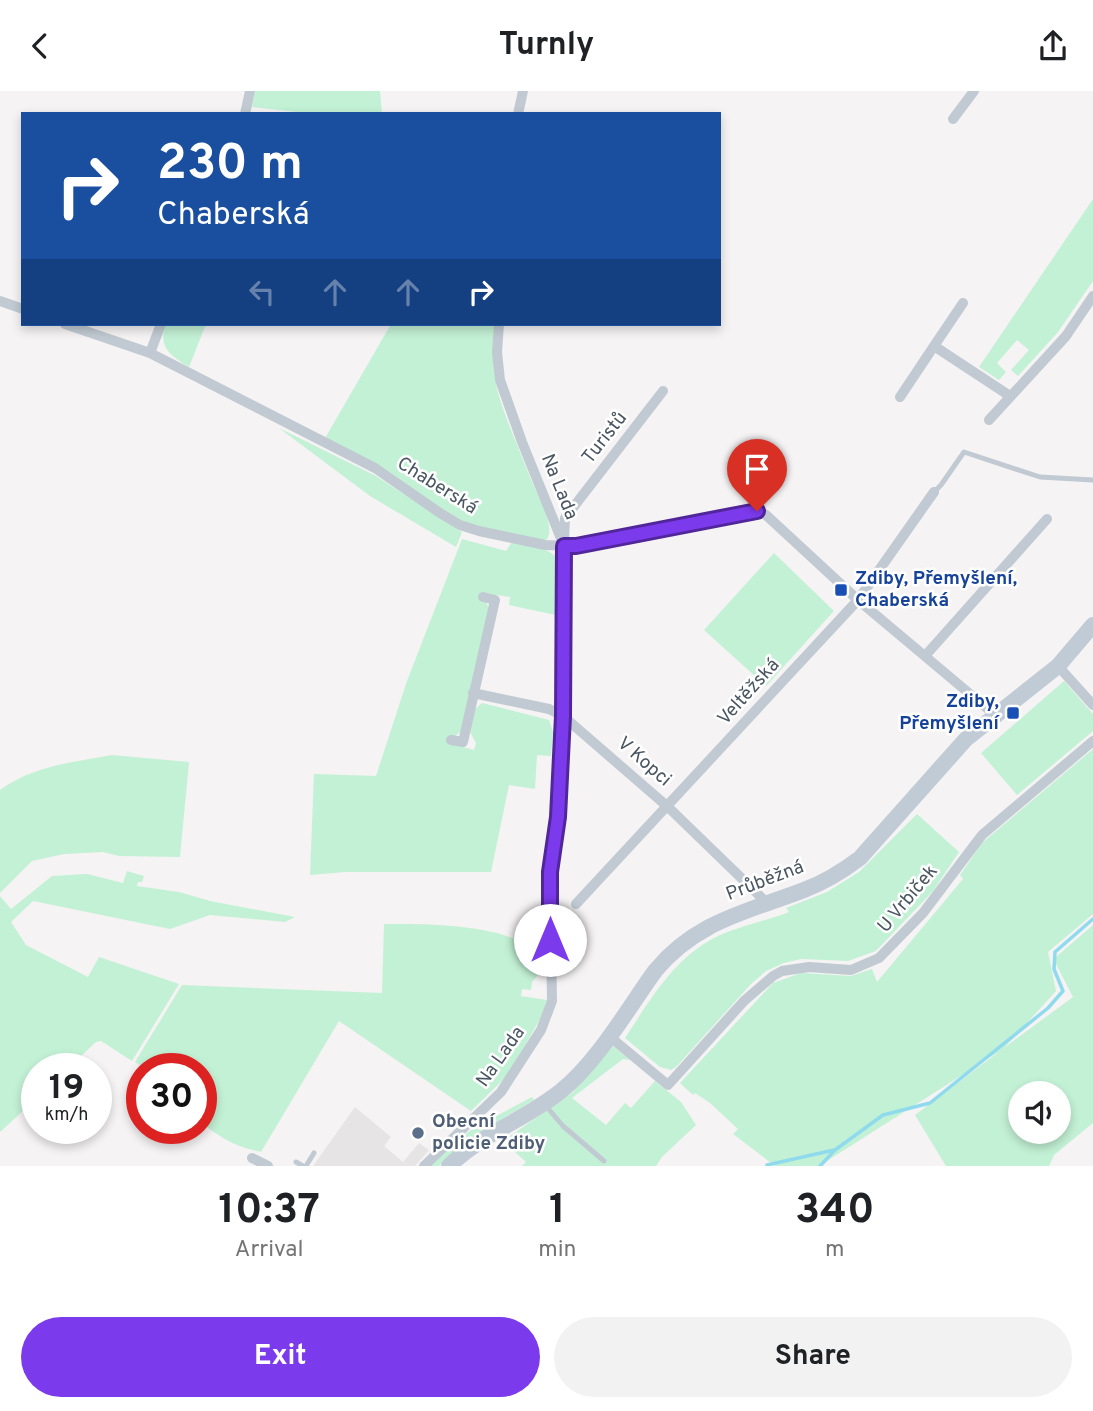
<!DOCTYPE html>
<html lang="en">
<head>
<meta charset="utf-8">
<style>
	:root { --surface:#fff; --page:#f2f2f2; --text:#202124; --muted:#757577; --accent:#7c3aed }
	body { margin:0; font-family:Overpass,sans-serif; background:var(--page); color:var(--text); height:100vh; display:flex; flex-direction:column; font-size:26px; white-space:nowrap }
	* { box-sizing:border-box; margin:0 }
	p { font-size:23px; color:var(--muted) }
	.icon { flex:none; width:38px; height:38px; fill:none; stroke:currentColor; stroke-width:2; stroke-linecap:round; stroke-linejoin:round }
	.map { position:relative; height:1075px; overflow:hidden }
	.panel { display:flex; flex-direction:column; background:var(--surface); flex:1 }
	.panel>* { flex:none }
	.banner { position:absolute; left:21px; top:21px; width:700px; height:214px; border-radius:0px; box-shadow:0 4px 10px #0003; background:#1a4fa0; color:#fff; overflow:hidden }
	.tools { position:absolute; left:1008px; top:990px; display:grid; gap:14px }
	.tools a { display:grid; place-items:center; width:63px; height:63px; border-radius:50%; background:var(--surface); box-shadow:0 4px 10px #0003; font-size:35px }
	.speed { position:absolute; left:21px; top:962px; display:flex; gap:14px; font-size:35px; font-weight:700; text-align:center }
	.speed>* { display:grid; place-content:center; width:91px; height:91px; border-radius:50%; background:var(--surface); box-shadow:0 4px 10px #0003; line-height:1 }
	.speed small { font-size:18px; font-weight:400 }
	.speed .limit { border:10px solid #d22; background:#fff; color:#111 }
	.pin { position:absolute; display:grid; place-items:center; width:60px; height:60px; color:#fff; margin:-72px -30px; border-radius:50% 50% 50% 0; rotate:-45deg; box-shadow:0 0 7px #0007 }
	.pin .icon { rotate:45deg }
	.me { position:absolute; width:77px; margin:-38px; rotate:0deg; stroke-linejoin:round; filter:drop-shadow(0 0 5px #0008) }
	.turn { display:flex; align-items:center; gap:24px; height:147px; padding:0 21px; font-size:32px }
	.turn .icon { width:91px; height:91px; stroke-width:2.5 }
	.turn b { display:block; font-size:49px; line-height:60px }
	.lanes { display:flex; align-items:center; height:66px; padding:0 21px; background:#0003; justify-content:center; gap:35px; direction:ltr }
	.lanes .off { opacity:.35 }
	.eta { display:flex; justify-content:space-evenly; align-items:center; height:119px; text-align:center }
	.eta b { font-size:42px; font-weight:700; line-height:49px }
	.action { display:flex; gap:14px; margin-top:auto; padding:14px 21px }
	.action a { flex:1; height:80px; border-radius:42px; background:var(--accent); color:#fff; font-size:28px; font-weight:700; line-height:80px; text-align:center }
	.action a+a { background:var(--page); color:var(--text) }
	header { display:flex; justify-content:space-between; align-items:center; height:91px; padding:0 21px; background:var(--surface); font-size:32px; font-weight:700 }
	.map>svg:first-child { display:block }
	.education { fill:#e6e4e5 }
	.green { fill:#c3f1d5; fill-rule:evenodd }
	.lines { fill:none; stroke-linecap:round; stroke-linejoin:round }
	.stream { stroke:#90daee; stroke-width:3.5 }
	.lane { stroke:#c1cad2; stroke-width:5 }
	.street { stroke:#c1cad2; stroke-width:10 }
	.secondary { stroke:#c1cbd6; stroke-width:16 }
	.route-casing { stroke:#51269a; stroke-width:18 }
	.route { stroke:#7c3aed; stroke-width:12 }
	.transit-dot { fill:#1a4fb4; stroke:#fff; stroke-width:2.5 }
	.service-dot { fill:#5c6f8a; stroke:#fff; stroke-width:2.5 }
	.labels { text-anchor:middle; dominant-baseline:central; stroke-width:5; stroke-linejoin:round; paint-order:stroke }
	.street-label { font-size:19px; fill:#4a5661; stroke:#fff }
	.transit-label { font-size:19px; font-weight:bold; fill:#164399; stroke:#fff; text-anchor:start }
	.service-label { font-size:19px; font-weight:bold; fill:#4e5e75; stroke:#fff; text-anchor:start }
</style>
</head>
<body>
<header><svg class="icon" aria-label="back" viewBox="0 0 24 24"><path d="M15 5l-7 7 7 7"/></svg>Turnly<svg class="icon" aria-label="share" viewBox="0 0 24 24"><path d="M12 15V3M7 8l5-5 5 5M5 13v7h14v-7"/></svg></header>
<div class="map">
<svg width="1093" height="1075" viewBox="0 0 1093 1075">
	<rect width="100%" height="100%" fill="#f5f3f3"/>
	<path class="education" d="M 355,1016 L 391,1046 L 384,1055 L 403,1071 L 419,1052 L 429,1059 L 415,1075 L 313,1075 Z"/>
	<path class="green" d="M 255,0 L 380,0 L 382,23 L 315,23 L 252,16 Z
		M 1093,108 L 1093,190 L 1058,241 L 1018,285 L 1011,279 L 1029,259 L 1017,249 L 997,272 L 1006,281 L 999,289 L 979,276 Z
		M 166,233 L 206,233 L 189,276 C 171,265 157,256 166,233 Z
		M 391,233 L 494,233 C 496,254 492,278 497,298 C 505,328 519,357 530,386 C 535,400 559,440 545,450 L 484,439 L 461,429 L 324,349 Z
		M 279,337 L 376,385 L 462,441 L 456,456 L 370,405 Z
		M 462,448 L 506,460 L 512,451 C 528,455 555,456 560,473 L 560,525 L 509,514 L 510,506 L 496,504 L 486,511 L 489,518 L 461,640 L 448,652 L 474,659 L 476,652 L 470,641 L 475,618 L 482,612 L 549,629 L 553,641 L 551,665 L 537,664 L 535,698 L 509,694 L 491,781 L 345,781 L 310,784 L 314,683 L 376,685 L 407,590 Z
		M 774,462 L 834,520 L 766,595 L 704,539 Z
		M 1064,590 L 1093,623 L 1093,640 L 1017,704 L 981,662 Z
		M 1093,658 L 1093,823 L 1048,861 L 1056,900 L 1005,956 L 1073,906 L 1055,871 L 1056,866 L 1093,834 L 1093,1032 L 1054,1064 L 1049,1075 L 946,1075 L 915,1024 L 1000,960 L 819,1075 L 775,1075 L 733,1043 L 738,1038 L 710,1012 L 695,1002 L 693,1004 L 680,992 L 773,892 L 801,882 L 851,885 L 872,878 L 877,891 L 963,788 L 960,784 L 982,752 ZM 1020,1003 L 1059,1003 L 1059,1041 L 1020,1041 Z
		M 112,664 L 189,671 L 180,766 L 119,765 L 103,761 L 64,763 L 32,770 L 0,802 L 0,699 C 32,675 74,671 112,664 Z
		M 917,723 L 959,761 L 933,800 L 876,860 L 848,870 L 801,868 L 784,872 L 766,880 L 751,893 L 676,976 L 671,979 L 660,976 L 625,947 C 650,909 674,867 716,846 C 739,835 766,830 789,821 L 786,817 L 827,801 L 859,781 Z
		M 127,780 L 144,785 L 142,791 L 138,791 L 137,795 L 179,801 L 210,810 L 295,826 L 285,831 L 210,824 L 170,838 L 33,810 L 11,831 L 26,854 L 88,886 L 99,866 L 179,893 L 132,970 L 101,950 L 96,951 L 67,978 L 37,978 L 37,1007 L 0,1041 L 0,805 L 11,818 L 52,785 L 87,783 L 123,792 Z
		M 384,833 C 417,833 543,830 541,880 L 532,891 L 531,899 L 522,898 L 521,905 L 547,909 L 540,928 L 509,983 L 471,1020 L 339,930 L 261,1061 C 231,1054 226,1049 201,1032 L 201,978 L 145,978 L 135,971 L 182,894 L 382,902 Z
		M 613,955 L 630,969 L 623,968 L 572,1007 L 606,1034 L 625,1012 L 631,1017 L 655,990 L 681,1011 L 696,1034 L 662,1066 L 656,1075 L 522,1075 L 526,1071 L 503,1050 L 573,1001 Z
		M 532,1006 L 534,1009 C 500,1029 467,1047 439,1075 L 431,1075 L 457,1049 L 474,1037 Z"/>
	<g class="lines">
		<path class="stream" d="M 767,1074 L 834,1059
			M 820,1075 L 835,1059 L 883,1024 L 930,1012 L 1048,917 L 1063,900 L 1054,878 L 1055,861 L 1093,828"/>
		<path class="lane" d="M 934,401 L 941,394 L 964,361 L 1040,386 L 1093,389
			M 546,1015 L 563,1035 L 604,1070
			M 296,1071 L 303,1075
			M 306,1075 L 314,1062"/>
		<path class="street" d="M 245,23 L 250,0
			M 518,23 L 523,0
			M 953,28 L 974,0
			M 0,210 L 23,218
			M 963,212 L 934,255 L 1010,305
			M 65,233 L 150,262 L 375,377 L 440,422 L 460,434 L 479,440 L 545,454 L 576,455 L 756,420 L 766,424 L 858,509 L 995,624
			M 150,262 L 161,233
			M 900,306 L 934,255
			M 989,329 L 1066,245 L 1093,205
			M 564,449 L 565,427 L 663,300
			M 925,565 L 1047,428
			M 1058,575 L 1093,614
			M 473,602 L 549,618 L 563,625 L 668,716 L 766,811
			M 451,649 L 463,651 L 495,509 L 483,506
			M 576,813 L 858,509 L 934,401
			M 609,945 L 668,994 L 744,910 L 773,885 L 782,880 L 809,876 L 851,879 L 879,867 L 923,822 L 982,744 L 1093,650
			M 252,1067 L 268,1075
			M 424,1075 L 501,1001 L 541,939 L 552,910 L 550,781 L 558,726 L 563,625 L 564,455 L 522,351 L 500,289 L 497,261 L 499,233"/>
		<path class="secondary" d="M 449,1075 C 484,1041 525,1029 561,1000 C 598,970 627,919 655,880 C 696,830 747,821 804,799 C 825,791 843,780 860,767 L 966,648 L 1058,575 L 1093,534"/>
	</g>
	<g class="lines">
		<g class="route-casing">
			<path id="route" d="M 550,849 L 550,781 L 558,726 L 563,625 L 564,455 L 576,455 L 757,420"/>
		</g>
		<use href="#route" class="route"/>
	</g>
	<g class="transit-dot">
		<rect x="834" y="492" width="14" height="14" rx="3.5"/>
		<rect x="1006" y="615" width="14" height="14" rx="3.5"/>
	</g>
	<circle class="service-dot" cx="418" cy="1042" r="7"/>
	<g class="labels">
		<g class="street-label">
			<text transform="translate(605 347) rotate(-52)">Turistů</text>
			<text transform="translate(437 395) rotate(32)">Chaberská</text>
			<text transform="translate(559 396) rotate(68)">Na Lada</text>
			<text transform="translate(749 601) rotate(-48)">Veltěžská</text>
			<text transform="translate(644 671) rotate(41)">V Kopci</text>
			<text transform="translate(765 790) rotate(-21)">Průběžná</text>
			<text transform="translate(908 808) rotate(-50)">U Vrbiček</text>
			<text transform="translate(501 966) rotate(-55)">Na Lada</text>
		</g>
		<g class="transit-label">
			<text x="855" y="488">Zdiby, Přemyšlení,<tspan x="855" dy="22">Chaberská</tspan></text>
			<text x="999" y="611" text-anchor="end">Zdiby,<tspan x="999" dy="22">Přemyšlení</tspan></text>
		</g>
		<g class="service-label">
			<text x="432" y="1031">Obecní<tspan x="432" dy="22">policie Zdiby</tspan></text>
		</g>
	</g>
</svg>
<div class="tools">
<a><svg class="icon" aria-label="sound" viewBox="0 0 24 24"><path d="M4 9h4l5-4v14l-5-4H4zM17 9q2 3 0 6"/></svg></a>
</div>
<div class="speed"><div>19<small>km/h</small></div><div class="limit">30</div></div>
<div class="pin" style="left:757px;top:420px;background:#d93025"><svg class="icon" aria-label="arrive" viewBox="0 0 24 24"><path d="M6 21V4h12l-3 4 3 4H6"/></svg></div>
<svg class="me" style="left:550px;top:849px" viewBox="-20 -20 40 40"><circle r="19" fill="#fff"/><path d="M0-13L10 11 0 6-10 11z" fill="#7c3aed"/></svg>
<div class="banner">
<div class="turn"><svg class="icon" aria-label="right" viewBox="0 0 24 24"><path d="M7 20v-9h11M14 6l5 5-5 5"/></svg><div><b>230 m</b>Chaberská</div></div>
<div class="lanes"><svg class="icon off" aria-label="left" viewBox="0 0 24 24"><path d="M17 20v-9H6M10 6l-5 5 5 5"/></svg><svg class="icon off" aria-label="ahead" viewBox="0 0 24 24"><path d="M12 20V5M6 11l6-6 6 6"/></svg><svg class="icon off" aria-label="ahead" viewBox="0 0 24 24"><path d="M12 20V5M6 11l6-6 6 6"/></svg><svg class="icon" aria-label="right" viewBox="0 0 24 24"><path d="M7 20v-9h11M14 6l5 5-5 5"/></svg></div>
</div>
</div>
<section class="panel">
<div class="eta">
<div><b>10:37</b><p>Arrival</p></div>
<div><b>1</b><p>min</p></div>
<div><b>340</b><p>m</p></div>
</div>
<div class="action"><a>Exit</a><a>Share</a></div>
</section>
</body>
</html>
